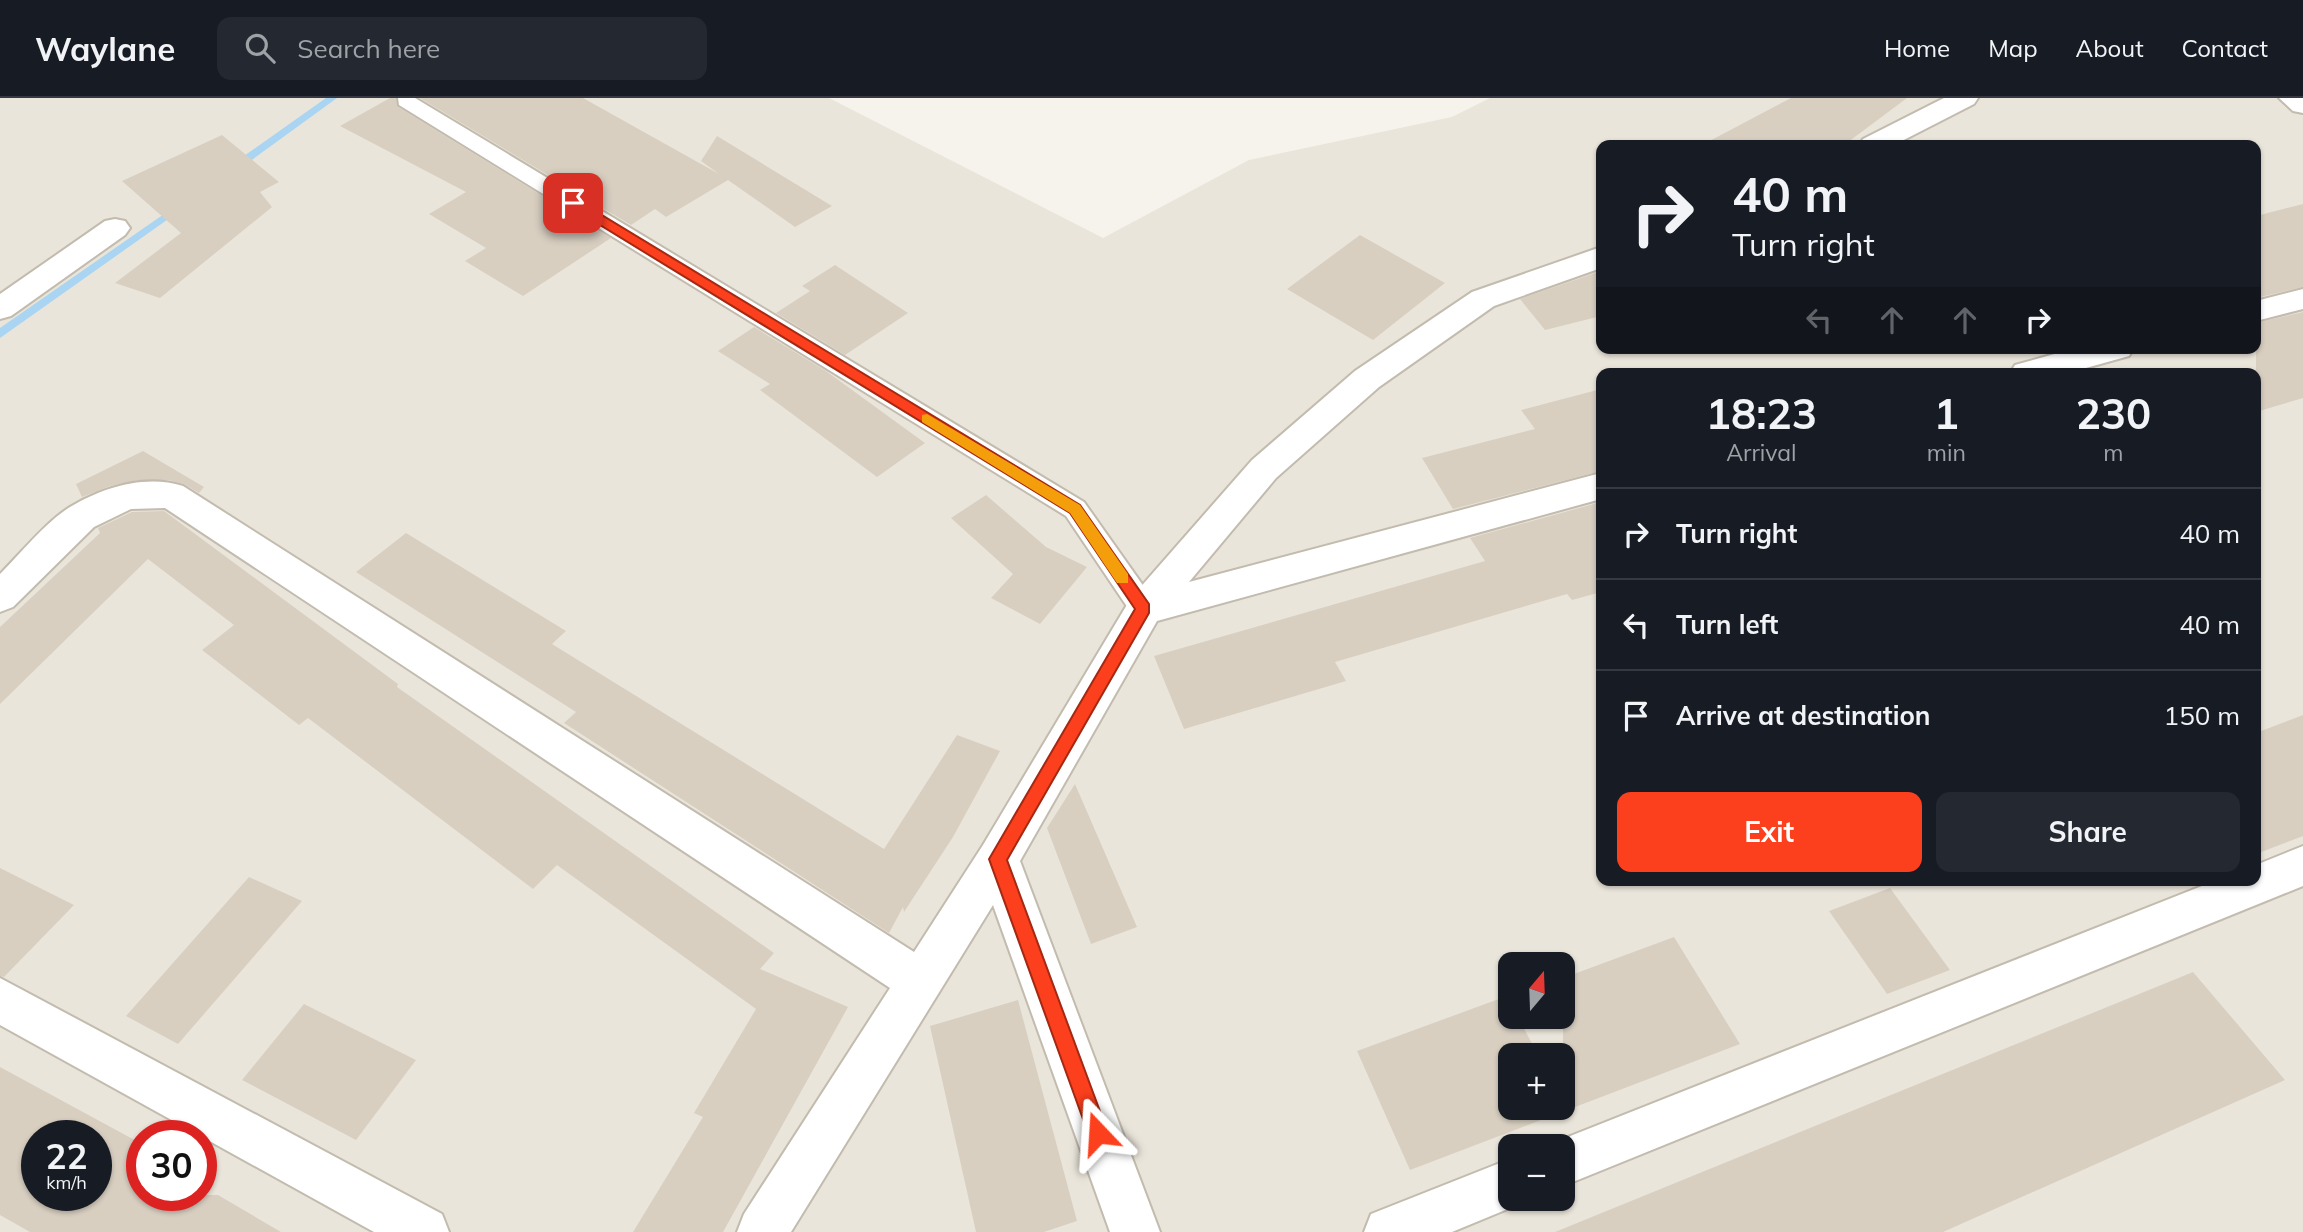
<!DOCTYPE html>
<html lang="en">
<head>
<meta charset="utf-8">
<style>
	:root { --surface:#171b24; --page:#242831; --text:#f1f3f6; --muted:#9ea1a6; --line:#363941; --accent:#fc3f1d }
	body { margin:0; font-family:Mulish,sans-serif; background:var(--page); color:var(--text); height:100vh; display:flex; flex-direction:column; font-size:26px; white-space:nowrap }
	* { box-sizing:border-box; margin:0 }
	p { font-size:23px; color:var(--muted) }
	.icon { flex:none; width:38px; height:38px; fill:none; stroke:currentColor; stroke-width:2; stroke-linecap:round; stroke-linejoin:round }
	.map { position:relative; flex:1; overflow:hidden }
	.drawer { position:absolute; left:1596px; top:270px; width:665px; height:518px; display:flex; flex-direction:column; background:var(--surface); border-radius:14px; box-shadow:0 2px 5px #0004 }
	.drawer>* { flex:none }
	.banner { position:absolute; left:1596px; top:42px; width:665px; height:214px; border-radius:14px; box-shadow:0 2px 5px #0004; background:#171b24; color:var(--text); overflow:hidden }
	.needle { width:46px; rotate:19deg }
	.controls { position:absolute; left:1498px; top:854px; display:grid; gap:14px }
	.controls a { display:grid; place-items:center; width:77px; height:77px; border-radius:14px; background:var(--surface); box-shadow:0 2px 5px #0004; font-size:35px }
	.speed { position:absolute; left:21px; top:1022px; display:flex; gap:14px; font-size:35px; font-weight:700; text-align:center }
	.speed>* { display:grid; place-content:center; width:91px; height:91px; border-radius:50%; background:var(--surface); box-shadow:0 2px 5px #0004; line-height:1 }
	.speed small { font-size:18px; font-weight:400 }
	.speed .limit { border:10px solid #d22; background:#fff; color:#111 }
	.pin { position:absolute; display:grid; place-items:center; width:60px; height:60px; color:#fff; margin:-30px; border-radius:14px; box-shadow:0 4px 10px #0006 }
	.me { position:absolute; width:77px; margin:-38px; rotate:340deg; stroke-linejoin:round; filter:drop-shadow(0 0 5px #0008) }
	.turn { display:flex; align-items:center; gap:24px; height:147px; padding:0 21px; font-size:32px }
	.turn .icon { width:91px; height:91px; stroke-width:2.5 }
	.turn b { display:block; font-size:49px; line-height:60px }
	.lanes { display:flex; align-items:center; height:66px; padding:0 21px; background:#0003; justify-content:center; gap:35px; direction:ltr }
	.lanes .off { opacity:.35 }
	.eta { display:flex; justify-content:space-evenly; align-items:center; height:119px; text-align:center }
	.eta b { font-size:42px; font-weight:700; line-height:49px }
	.button { display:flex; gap:14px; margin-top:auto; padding:14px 21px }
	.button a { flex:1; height:80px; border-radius:14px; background:var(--accent); color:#fff; font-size:28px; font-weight:700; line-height:80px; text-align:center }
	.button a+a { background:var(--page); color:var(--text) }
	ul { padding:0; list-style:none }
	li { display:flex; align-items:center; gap:21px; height:91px; padding:0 21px; border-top:2px solid var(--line) }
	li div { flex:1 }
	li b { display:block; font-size:26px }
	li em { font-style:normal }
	header { display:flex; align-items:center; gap:42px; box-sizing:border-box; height:98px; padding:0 35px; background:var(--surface); border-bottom:2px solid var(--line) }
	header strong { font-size:33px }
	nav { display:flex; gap:38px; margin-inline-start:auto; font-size:24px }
	.search { width:490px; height:63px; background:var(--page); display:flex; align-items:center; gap:18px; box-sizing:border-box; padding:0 24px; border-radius:14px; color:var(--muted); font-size:26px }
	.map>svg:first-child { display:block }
	.residential { fill:#eae5da; fill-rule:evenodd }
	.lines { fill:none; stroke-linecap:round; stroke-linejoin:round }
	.stream { fill:#a9d4f2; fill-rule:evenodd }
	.building { fill:#d8cfc1; fill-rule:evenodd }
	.service-casing { stroke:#c2bbae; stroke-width:4 }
	.minor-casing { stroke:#c2bbae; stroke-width:4 }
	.service { fill:#fff; fill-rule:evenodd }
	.minor { fill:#fff; fill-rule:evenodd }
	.route { fill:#fc3f1d; stroke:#a42913; stroke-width:2 }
	.slow { fill:#f59e0b }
</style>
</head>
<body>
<header>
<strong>Waylane</strong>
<div class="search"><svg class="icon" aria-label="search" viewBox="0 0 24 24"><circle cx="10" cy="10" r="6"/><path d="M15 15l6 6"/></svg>Search here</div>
<nav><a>Home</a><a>Map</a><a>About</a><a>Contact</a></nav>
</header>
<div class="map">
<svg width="2303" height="1134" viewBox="0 0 2303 1134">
	<rect width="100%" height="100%" fill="#f6f3ec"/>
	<path class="residential" d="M 0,0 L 829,0 L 1103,140 L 1249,62 L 1452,19 L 1490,0 L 2303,0 L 2303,1134 L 0,1134 ZM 1601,47 L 2256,47 L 2256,250 L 1601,250 ZM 1601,275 L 2256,275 L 2256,782 L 1601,782 ZM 1510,866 L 1563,866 L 1563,919 L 1510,919 ZM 1510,957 L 1563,957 L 1563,1010 L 1510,1010 ZM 37,1038 L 96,1038 L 96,1097 L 37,1097 ZM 142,1038 L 201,1038 L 201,1097 L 142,1097 ZM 1510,1048 L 1563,1048 L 1563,1101 L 1510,1101 Z"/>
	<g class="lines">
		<path class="stream" d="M 326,0 L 337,0 L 238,72 L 230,72 L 230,68 Z
			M 177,107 L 181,108 L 181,112 L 0,240 L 0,230 Z"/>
	</g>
	<path class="building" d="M 390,0 L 396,0 L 398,9 L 611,140 L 523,198 L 465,163 L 486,150 L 429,116 L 466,94 L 340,28 Z
		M 420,0 L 583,0 L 719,76 L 701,63 L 717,38 L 832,108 L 795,129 L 728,82 L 666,119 L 655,111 L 631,127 Z
		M 1791,0 L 1907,0 L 1844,47 L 1702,47 Z
		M 222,37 L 279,84 L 260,94 L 272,109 L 160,200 L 115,185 L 181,135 L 122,83 Z
		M 2303,106 L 2303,189 L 2256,200 L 2256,118 Z
		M 1360,137 L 1445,185 L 1373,242 L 1287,191 Z
		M 835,167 L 908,215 L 845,257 L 776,215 L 810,193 L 802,188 Z
		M 1601,173 L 1601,218 L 1545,232 L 1520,201 Z
		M 2303,214 L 2303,300 L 2256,314 L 2256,225 Z
		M 754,229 L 826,273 L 925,345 L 877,379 L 760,292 L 770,286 L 718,253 Z
		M 1601,291 L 1601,373 L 1453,411 L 1422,360 L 1535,331 L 1521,312 Z
		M 143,353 L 204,389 L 199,395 L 184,386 L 169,382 L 139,382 L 110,388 L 82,399 L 76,386 Z
		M 986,397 L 1046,449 L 1087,469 L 1040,526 L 991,500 L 1013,476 L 951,420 Z
		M 1601,404 L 1601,494 L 1572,502 L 1567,496 L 1335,564 L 1346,583 L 1184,631 L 1154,558 L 1485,463 L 1470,440 Z
		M 164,413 L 398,586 L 397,589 L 774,855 L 760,871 L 848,909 L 723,1134 L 633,1134 L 703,1019 L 694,1015 L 756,911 L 557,767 L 533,791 L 308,620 L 299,627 L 202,552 L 234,527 L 148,461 L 0,606 L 0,529 L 100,435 L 98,430 L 132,414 Z
		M 406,435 L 566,533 L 552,546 L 884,751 L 957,637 L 1000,653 L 953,739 L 904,814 L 903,809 L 889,835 L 564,625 L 576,614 L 356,474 Z
		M 2303,617 L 2303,738 L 2256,756 L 2256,635 Z
		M 1075,686 L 1137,829 L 1091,846 L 1047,730 Z
		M 0,770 L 74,807 L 4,879 L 0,878 Z
		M 249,779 L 302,803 L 178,946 L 126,918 Z
		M 1890,790 L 1950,872 L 1887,896 L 1829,813 Z
		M 1674,839 L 1740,946 L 1410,1072 L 1357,953 L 1507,898 L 1510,919 L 1518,919 L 1538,957 L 1510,957 L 1510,1010 L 1563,1010 L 1563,880 Z
		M 2193,874 L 2285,982 L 1943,1134 L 1555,1134 Z
		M 1018,902 L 1077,1123 L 1044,1134 L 976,1134 L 930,928 Z
		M 304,906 L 416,962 L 356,1042 L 242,982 Z
		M 0,969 L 142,1046 L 142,1097 L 218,1097 L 281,1134 L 30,1134 L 0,1117 ZM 37,1038 L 96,1038 L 96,1097 L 37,1097 Z"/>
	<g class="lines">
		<g class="service-casing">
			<path id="service" d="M 398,0 L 415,0 L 1084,404 L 1154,503 L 1158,511 L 1154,519 L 1144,522 L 1134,519 L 1066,418 L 399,7 Z"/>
		</g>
		<g class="minor-casing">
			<path id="minor" d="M 1944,0 L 1978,0 L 1974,6 L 1894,47 L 1859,47 L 1863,41 Z
				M 2279,0 L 2303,0 L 2303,15 L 2293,13 Z
				M 115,121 L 125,123 L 130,130 L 125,137 L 11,218 L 0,221 L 0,196 L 105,123 Z
				M 1601,149 L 1601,170 L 1494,208 L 1379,289 L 1276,380 L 1189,484 L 1601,375 L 1601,401 L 1157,523 L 1020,763 L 1160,1134 L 1110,1134 L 993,807 L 791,1134 L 737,1134 L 744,1116 L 890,890 L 165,410 L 131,411 L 94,429 L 13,509 L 0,514 L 0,476 C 20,456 47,423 70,409 C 103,389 146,376 183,388 L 914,854 L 983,747 L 1131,500 L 1252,362 L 1355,273 L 1472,194 Z
				M 2303,191 L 2303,211 L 2256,223 L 2256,203 Z
				M 2076,250 L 2134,250 L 2129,258 L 2068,275 L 2010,275 L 2015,267 Z
				M 2303,748 L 2303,788 L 1563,1088 L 1563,1048 L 1545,1048 L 2217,782 L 2256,782 L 2256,767 Z
				M 0,880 L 442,1116 L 449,1134 L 374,1134 L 0,927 Z
				M 1510,1061 L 1510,1101 L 1528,1101 L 1527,1103 L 1452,1134 L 1364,1134 L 1371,1116 Z"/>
		</g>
		<use href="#service" class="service"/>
		<use href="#minor" class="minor"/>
	</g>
	<path class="route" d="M 569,102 L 577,102 L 1080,407 L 1149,506 L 1149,515 L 1007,762 L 1108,1035 L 1105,1042 L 1098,1045 L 1091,1042 L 1088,1035 L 989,761 L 1135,511 L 1070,415 L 569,108 Z"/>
	<path class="slow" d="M 927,316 L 1080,407 L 1128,476 L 1128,485 L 1117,485 L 1070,415 L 922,324 L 922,317 Z"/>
</svg>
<div class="controls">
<a><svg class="needle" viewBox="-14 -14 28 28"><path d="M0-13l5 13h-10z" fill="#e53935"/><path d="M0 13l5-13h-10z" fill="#9ea1a6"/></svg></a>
<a>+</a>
<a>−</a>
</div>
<div class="speed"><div>22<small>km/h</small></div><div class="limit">30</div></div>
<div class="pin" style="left:573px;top:105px;background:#d93025"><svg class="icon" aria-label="arrive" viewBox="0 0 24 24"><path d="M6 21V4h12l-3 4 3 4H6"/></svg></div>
<svg class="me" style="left:1098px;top:1035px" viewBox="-20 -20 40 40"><path d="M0-17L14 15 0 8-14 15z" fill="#fc3f1d" stroke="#fff" stroke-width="4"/></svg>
<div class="banner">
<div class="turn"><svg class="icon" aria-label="right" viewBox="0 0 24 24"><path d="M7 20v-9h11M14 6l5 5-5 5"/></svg><div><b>40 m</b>Turn right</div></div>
<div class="lanes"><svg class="icon off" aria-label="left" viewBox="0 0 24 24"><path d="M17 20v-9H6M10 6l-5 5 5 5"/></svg><svg class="icon off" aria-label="ahead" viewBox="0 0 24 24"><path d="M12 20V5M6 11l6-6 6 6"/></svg><svg class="icon off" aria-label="ahead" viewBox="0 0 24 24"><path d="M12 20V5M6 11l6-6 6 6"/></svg><svg class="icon" aria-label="right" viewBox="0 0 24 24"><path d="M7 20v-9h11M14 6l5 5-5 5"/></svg></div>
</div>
<section class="drawer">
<div class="eta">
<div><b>18:23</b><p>Arrival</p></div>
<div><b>1</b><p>min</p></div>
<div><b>230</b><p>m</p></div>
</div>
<ul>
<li><svg class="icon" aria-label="right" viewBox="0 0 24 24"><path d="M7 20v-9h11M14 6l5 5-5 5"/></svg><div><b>Turn right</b></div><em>40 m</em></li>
<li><svg class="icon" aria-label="left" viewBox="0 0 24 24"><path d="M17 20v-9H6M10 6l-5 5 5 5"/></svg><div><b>Turn left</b></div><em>40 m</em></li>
<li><svg class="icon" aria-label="arrive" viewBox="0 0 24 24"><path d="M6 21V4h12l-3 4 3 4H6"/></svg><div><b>Arrive at destination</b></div><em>150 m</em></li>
</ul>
<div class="button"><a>Exit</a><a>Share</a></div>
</section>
</div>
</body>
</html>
